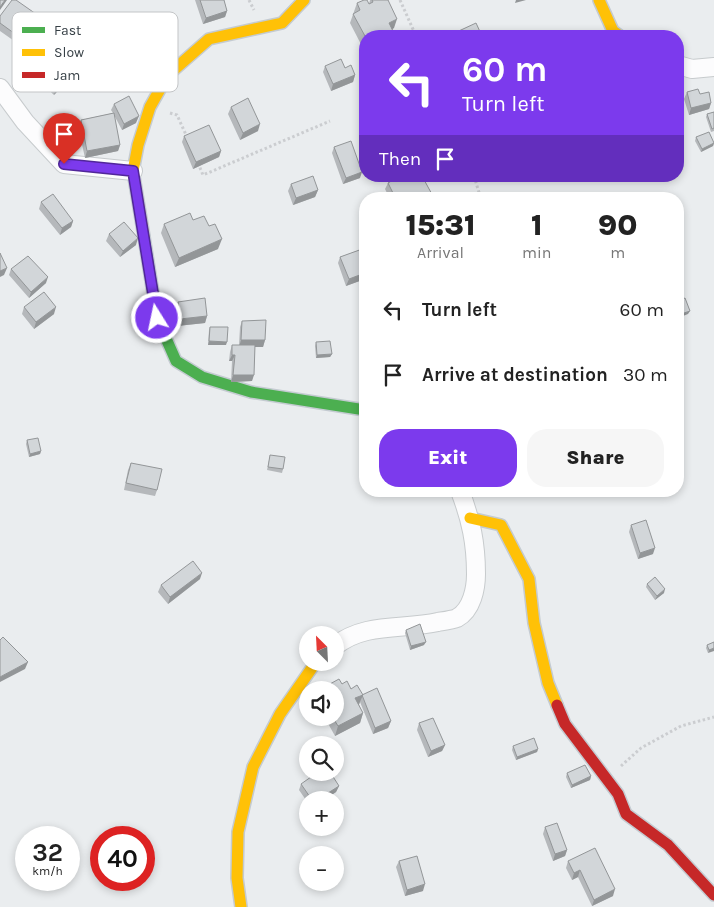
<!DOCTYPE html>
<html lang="en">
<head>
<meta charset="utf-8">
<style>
	:root { --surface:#fff; --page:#f6f6f6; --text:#222; --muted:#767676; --accent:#7c3aed }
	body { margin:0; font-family:Karla,sans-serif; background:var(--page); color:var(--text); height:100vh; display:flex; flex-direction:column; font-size:19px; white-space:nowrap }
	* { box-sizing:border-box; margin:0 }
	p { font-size:16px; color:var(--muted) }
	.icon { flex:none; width:28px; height:28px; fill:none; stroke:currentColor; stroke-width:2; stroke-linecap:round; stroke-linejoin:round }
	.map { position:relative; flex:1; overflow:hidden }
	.details { position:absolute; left:359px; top:192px; width:325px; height:305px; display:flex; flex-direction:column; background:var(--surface); border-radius:20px; box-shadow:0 2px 8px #0003 }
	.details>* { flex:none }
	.top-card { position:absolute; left:359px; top:30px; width:325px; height:152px; border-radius:20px; box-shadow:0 2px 8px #0003; background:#7c3aed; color:#fff; overflow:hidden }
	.needle { width:32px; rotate:336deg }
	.controls { position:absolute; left:299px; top:626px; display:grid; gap:10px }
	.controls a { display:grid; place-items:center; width:45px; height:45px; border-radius:50%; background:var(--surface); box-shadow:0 2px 8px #0003; font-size:25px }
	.speed { position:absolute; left:15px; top:826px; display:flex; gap:10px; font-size:25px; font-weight:700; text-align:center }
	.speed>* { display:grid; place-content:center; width:65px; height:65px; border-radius:50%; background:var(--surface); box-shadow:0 2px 8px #0003; line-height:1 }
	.speed small { font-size:12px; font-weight:400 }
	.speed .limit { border:8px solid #d22; background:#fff; color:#111 }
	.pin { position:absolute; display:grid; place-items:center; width:42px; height:42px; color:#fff; margin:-51px -21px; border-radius:50% 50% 50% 0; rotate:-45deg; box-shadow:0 0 5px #0007 }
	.pin .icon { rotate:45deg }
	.me { position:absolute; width:55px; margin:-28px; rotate:350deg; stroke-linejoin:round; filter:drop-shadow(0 0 4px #0008) }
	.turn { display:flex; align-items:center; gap:18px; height:105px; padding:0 20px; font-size:22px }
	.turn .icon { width:65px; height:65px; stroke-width:2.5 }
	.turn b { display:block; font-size:35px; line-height:42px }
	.then { display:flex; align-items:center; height:48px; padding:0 20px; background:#0003; gap:10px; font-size:19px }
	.eta { display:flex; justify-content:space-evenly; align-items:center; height:85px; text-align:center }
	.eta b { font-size:30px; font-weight:800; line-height:35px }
	.action { display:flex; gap:10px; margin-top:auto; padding:10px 20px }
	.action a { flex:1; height:58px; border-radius:20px; background:var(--accent); color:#fff; font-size:20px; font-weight:800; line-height:58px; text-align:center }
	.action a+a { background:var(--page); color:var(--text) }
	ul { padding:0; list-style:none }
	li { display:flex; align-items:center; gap:15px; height:65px; padding:0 20px }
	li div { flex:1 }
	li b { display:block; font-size:19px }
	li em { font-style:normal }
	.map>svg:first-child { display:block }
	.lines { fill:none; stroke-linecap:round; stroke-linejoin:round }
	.street-casing { stroke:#c7cbcd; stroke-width:20 }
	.fast-casing { stroke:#c4cbd1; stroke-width:14 }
	.slow-casing { stroke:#c4cbd1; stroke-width:14 }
	.jam-casing { stroke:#c4cbd1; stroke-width:14 }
	.path { stroke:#cbcdd0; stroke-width:3; stroke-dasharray:2.5 2.5; stroke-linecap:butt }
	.street { stroke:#fcfcfd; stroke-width:18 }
	.fast { stroke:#4caf50; stroke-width:11 }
	.slow { stroke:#ffc107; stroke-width:11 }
	.jam { stroke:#c62828; stroke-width:11 }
	.wall { fill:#b5b8bb }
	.shaded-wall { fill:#939698 }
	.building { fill:#d2d6d9; stroke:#939698 }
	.route-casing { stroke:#51269a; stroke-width:12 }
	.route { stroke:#7c3aed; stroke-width:9 }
	.key { fill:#fff; stroke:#c3c5c7; stroke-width:1 }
	.key-label { font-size:14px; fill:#363f45 }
</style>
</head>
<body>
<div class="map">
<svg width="714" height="907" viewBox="0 0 714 907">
	<rect width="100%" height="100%" fill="#eaedef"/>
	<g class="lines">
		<g class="street-casing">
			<path id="street" d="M 678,65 L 692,69 L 714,67
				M 0,88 L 25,122 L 64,164 L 133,171
				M 335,646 C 365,622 403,630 438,622 C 444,621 452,620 457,618 C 472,610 476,588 476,574 C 476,543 471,520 460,491"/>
		</g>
		<g class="fast-casing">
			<path id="fast" d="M 144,237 L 157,318 L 176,361 L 202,377 L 251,392 L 365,410"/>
		</g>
		<g class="slow-casing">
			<path id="slow" d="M 599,0 L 613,31 L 620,36
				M 144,237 L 133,171 L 138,145 L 150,107 L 168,75 L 209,39 L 282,23 L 304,0
				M 470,518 L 501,525 L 529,579 L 534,623 L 548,683 L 557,705
				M 241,907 L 237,878 L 238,832 L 253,767 L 280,714 L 316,662"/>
		</g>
		<g class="jam-casing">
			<path id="jam" d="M 557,705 L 565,724 L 618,794 L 626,814 L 668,845 L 714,895"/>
		</g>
		<path class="path" d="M 249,0 L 254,10
			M 400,0 L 416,36
			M 170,113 L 177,115 L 187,137
			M 198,163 L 203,175 L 330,121
			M 474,176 L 481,199
			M 621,766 L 641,748 L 681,726 L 714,717"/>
		<use href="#street" class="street"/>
		<use href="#fast" class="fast"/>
		<use href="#slow" class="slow"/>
		<use href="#jam" class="jam"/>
	</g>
	<path class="wall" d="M 195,0 L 224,0 L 227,11 L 225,17 L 203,24 Z
		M 370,0 L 388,0 L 394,28 L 392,29 L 393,31 L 391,36 L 365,36 L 365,52 L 350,23 L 357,3 L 369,4 Z
		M 0,16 L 46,21 L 43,28 L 27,50 L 0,31 Z
		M 88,53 L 84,63 L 54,95 L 29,71 L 32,61 Z
		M 325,66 L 345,68 L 355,75 L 353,82 L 331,91 L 323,72 Z
		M 687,92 L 700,94 L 711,103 L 709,109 L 689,115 L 684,99 Z
		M 114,104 L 136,123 L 122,130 L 114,115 L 120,145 L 118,151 L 85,158 L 78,126 L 81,120 L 113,113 L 111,110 Z
		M 231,107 L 258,131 L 240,140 L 228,114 Z
		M 714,112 L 714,131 L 711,132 L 706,117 L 707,114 Z
		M 184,136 L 221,151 L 219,157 L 193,169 L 182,142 Z
		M 696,137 L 714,143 L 713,146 L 701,152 L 695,141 Z
		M 334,147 L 360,178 L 343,184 L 332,153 Z
		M 388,183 L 434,198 L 434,199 L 390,199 L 385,189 Z
		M 291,184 L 318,190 L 315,197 L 293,205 L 288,191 Z
		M 41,202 L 73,221 L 71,227 L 60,235 L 39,209 Z
		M 193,220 L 218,249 L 175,267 L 161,233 L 164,224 Z
		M 109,234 L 136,245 L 120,257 L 106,241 Z
		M 365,248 L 365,279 L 346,286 L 338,263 L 340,257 Z
		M 11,269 L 46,283 L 29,298 L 9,275 Z
		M 178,302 L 207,316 L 205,323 L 177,326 L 175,308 Z
		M 24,307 L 54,314 L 34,329 L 22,314 Z
		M 242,321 L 265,340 L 263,347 L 255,347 L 252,381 L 231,382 L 232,361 L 229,361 L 230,352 L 232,345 L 239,345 L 240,327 Z
		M 210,327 L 226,345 L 208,345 L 209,330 Z
		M 316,342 L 332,354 L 330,357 L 316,358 L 315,346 Z
		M 27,440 L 41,451 L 40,454 L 29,457 L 26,444 Z
		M 270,455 L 283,469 L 282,473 L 267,470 Z
		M 131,463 L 157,490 L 155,496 L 124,490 L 128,470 Z
		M 631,525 L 653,554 L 638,559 L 629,532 Z
		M 200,579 L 168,604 L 158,592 L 161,585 Z
		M 647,584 L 664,593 L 655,600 L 646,587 Z
		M 406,630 L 424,645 L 410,650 L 405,633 Z
		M 714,642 L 708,653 L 706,648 L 707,645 Z
		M 342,684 L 363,695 L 391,721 L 388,728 L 373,734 L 360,702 L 359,705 L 363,713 L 360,723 L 335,736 L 325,718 L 335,718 Z
		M 419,723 L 445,745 L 442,751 L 428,757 L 417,730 Z
		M 513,746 L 538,749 L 537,752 L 516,760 L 512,750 Z
		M 567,773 L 591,776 L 590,780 L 571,788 L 566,777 Z
		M 301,784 L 339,786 L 336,792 L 324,800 L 308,800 L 308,803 L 299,790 Z
		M 545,827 L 567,850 L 565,856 L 553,861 L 543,834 Z
		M 399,861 L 423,891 L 405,896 L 396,867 Z
		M 568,861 L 613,896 L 592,906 L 578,877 L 572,880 L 566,868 Z"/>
	<path class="shaded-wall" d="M 5,0 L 7,0 L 0,10 L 0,7 Z
		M 516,0 L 526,0 L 515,3 Z
		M 227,11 L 225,17 L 203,24 L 206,18 Z
		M 397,19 L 394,28 L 385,33 L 389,23 Z
		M 46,21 L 43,28 L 27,50 L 29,44 Z
		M 393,31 L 391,36 L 383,36 Z
		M 88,53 L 84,63 L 54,95 L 57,85 Z
		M 355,75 L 353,82 L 331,91 L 333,84 Z
		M 683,100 L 682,104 L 678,105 L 678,102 Z
		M 711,103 L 709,109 L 689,115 L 691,108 Z
		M 139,116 L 136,123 L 122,130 L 124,124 Z
		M 260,124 L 258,131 L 240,140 L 243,133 Z
		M 714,143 L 713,146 L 701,152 L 702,149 Z
		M 120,145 L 118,151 L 85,158 L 87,151 Z
		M 221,151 L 219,157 L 193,169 L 196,162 Z
		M 362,172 L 360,178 L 343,184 L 346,178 Z
		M 318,190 L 315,197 L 293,205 L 296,198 Z
		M 73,221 L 71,227 L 60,235 L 62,228 Z
		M 138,238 L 136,245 L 120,257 L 123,251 Z
		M 222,239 L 218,249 L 175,267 L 179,258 Z
		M 7,268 L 4,275 L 0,277 L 0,271 Z
		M 365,273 L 365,279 L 346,286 L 349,279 Z
		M 48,277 L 46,283 L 29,298 L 31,292 Z
		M 56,307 L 54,314 L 34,329 L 36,322 Z
		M 690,311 L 688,314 L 678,318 L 678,315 Z
		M 207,316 L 205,323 L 177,326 L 180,319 Z
		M 241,340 L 265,340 L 263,347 L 239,347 Z
		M 209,341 L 227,342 L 226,345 L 208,345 Z
		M 332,354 L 330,357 L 316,358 L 317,355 Z
		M 232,355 L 235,355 L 232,361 L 229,361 Z
		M 233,375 L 254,375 L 252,381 L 231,382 Z
		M 41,451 L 40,454 L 29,457 L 30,454 Z
		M 655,548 L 653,554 L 638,559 L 640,553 Z
		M 202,573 L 200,579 L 168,604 L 170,597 Z
		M 665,589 L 664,593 L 655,600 L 657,596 Z
		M 426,642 L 424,645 L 410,650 L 411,646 Z
		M 714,648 L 714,651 L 708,653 L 709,650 Z
		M 28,662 L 25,669 L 0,682 L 0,677 Z
		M 363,695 L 359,704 L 352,708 L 355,698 Z
		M 363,713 L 360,723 L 335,736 L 338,726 Z
		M 391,721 L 388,728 L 373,734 L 375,728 Z
		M 445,745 L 442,751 L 428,757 L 431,751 Z
		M 538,749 L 537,752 L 516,760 L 517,757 Z
		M 591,776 L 590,780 L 571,788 L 572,785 Z
		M 339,786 L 336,792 L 324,800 L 317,800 Z
		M 567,850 L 565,856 L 553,861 L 555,854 Z
		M 580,870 L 578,877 L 572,880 L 574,873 Z
		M 425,884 L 423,891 L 405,896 L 407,890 Z
		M 615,889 L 613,896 L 592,906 L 594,900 Z"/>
	<path class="building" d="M 0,0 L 5,0 L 0,7 Z
		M 12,0 L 16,0 L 46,21 L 29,44 L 0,23 L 0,16 Z
		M 200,0 L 224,0 L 227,11 L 206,18 Z
		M 364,0 L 367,0 L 369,4 L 373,2 L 372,0 L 388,0 L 397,19 L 389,23 L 393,31 L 383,36 L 365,36 L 353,14 L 360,10 L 357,3 Z
		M 476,23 L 482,36 L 448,36 Z
		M 341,59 L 345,68 L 351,65 L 355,75 L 333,84 L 325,66 Z
		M 678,86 L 683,100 L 678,102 Z
		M 698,89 L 700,94 L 709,92 L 711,103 L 691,108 L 687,92 Z
		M 129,96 L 139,116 L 124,124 L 114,104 Z
		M 248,98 L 260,124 L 243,133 L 231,107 Z
		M 714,112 L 714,128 L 712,129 L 707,114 Z
		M 114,113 L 120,145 L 87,151 L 81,120 Z
		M 209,125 L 221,151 L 196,162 L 184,136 Z
		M 709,132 L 714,143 L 702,149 L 696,137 Z
		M 351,141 L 362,172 L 346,178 L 334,147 Z
		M 313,176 L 318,190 L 296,198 L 291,184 Z
		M 400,176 L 422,176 L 434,198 L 432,199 L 396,199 L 388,183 Z
		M 53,194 L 73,221 L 62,228 L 41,202 Z
		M 190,213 L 193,220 L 204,216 L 209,226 L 215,224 L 222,239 L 179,258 L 164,224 Z
		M 124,222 L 138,238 L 123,251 L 109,234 Z
		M 365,248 L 365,273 L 349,279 L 340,257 Z
		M 0,253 L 7,268 L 0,271 Z
		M 28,256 L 48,277 L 31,292 L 11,269 Z
		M 44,292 L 56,307 L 36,322 L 24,307 Z
		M 205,298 L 207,316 L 180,319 L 178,302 Z
		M 685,298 L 690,311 L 678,315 L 678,301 Z
		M 266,320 L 265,340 L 241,340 L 242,321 Z
		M 210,327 L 228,327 L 227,342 L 209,341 Z
		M 330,341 L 332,354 L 317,355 L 316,342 Z
		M 232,345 L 255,345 L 254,375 L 233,375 L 235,355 L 232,355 Z
		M 38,438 L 41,451 L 30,454 L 27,440 Z
		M 270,455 L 285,457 L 283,469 L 268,467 Z
		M 131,463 L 162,469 L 157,490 L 126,483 Z
		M 646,520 L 655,548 L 640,553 L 631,525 Z
		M 193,561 L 202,573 L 170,597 L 161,585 Z
		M 655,577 L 665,589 L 657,596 L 647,584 Z
		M 420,624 L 426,642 L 411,646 L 406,630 Z
		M 3,637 L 28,662 L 0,677 L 0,640 Z
		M 714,642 L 714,648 L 709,650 L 707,645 Z
		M 339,679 L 342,684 L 347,681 L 351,689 L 357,685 L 363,695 L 355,698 L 363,713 L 338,726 L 333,718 L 335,718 L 335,690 L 319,690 Z
		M 377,688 L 391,721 L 375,728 L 362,695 Z
		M 433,718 L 445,745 L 431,751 L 419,723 Z
		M 534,738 L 538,749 L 517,757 L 513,746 Z
		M 585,765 L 591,776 L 572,785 L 567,773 Z
		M 318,772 L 330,772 L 339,786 L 317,800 L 312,800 L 301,784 Z
		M 557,823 L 567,850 L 555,854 L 545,827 Z
		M 595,848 L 615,889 L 594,900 L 580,870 L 574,873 L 568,861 Z
		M 417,856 L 425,884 L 407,890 L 399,861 Z"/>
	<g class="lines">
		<g class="route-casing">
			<path id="route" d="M 64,164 L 133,171 L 157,318"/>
		</g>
		<use href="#route" class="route"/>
	</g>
	<rect x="12" y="12" width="166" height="80" rx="8" class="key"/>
	<rect x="22" y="27" width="23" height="6" fill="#4caf50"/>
	<rect x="22" y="49" width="23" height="7" fill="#ffc107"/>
	<rect x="22" y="72" width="23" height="6" fill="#c62828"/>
	<g class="key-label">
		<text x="54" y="35">Fast</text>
		<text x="54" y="57">Slow</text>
		<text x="54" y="80">Jam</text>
	</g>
</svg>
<div class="controls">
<a><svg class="needle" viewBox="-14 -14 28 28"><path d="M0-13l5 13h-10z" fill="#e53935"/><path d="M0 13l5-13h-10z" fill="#767676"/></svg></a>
<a><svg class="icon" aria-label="sound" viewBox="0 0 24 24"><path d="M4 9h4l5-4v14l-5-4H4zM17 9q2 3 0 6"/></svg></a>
<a><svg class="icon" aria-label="search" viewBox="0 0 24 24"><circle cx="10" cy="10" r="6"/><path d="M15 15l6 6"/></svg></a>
<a>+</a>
<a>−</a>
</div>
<div class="speed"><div>32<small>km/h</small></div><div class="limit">40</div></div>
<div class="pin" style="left:64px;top:164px;background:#d93025"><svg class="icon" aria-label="arrive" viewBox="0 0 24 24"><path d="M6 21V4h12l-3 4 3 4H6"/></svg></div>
<svg class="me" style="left:157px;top:318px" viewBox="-20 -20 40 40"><circle r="17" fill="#7c3aed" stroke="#fff" stroke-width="3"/><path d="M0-11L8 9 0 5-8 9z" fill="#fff"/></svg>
<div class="top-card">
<div class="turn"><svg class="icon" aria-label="left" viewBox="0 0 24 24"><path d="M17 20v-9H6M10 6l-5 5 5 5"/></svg><div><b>60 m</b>Turn left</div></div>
<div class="then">Then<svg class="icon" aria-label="arrive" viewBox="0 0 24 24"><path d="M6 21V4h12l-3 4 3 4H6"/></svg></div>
</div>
<section class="details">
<div class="eta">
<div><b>15:31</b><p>Arrival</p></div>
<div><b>1</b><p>min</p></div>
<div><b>90</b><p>m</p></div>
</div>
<ul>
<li><svg class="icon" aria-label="left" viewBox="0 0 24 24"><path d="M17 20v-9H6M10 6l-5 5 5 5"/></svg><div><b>Turn left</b></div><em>60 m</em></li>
<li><svg class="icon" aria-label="arrive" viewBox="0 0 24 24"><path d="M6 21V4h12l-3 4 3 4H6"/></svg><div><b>Arrive at destination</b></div><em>30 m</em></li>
</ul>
<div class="action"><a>Exit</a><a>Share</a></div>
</section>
</div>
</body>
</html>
